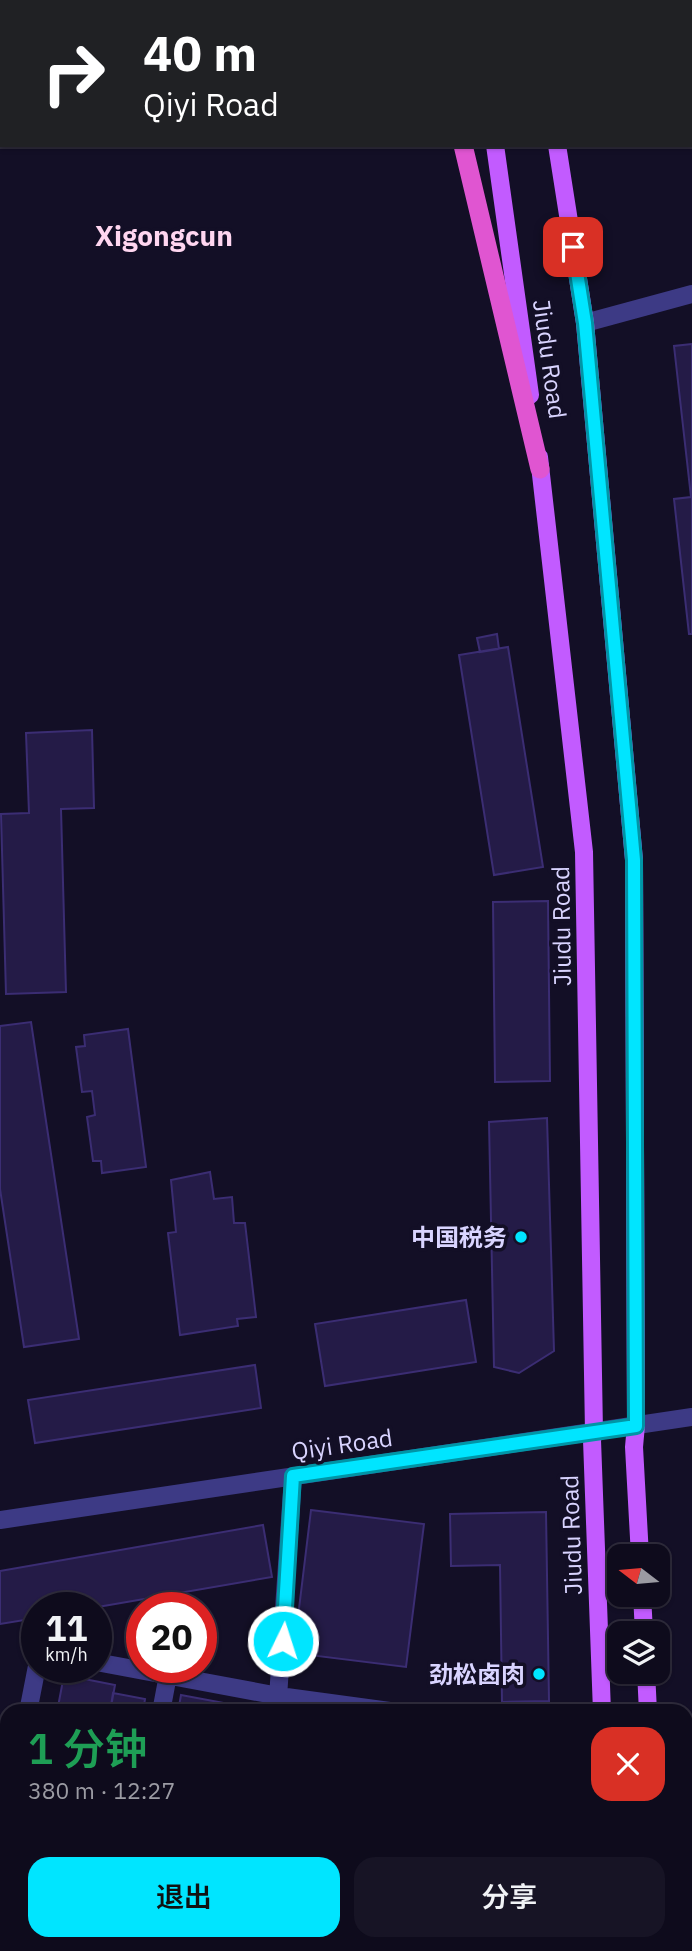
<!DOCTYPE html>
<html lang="zh">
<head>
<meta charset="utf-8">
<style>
	:root { --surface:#0e0b1c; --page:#171425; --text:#f1f3f6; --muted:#9b9ba3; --line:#2e2b3b; --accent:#00e5ff }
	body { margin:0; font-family:"IBM Plex Sans","Noto Sans SC",sans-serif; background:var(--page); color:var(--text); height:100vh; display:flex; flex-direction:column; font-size:26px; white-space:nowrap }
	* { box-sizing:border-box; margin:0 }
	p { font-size:23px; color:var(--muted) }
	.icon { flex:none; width:38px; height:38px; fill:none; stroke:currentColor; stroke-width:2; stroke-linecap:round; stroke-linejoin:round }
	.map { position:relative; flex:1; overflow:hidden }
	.details { position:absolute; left:0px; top:1704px; width:693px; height:247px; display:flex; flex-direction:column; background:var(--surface); border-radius:21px 21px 0 0; box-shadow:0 2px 5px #0004,0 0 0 2px var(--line) }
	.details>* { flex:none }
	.guide { position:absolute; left:0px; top:0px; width:693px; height:147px; box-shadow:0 2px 5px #0004,0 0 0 2px var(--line); background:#202124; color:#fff; overflow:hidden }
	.needle { width:46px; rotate:286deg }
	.controls { position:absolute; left:607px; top:1544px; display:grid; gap:14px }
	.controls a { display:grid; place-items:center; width:63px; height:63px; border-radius:14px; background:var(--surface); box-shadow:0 2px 5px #0004,0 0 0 2px var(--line); font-size:35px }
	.speed { position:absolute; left:21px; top:1592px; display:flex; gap:14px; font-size:35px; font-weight:700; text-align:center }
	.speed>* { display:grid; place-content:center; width:91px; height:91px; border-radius:50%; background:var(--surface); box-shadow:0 2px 5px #0004,0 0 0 2px var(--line); line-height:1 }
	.speed small { font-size:18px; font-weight:400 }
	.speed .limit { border:10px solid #d22; background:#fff; color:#111 }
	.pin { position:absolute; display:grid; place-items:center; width:60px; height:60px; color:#fff; margin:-30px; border-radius:14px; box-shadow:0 4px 10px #0006 }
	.me { position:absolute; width:77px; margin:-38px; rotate:4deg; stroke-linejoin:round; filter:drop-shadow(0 0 5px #0008) }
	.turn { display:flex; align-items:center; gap:24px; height:147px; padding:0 28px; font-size:32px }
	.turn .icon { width:91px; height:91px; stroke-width:2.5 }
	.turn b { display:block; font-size:49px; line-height:60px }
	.round { display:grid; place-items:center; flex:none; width:74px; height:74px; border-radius:21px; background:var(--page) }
	.head { display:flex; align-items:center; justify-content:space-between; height:119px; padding:0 28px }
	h1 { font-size:42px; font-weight:600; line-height:52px; color:#1e9e55 }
	.primary-button { display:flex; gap:14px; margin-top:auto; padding:14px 28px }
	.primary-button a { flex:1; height:80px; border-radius:21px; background:var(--accent); color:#111; font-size:28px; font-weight:600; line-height:80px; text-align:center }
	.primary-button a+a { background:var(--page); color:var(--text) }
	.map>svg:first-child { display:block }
	.building { fill:#241b47; stroke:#3b2d73; stroke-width:2 }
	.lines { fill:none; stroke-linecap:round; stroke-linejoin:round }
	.service { stroke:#3d3a85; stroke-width:18 }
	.minor { stroke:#3d3a85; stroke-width:18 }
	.tertiary { stroke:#3d3a85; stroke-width:18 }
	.primary { stroke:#c25bff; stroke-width:18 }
	.trunk { stroke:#e055d1; stroke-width:19 }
	.route-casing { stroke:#0095a6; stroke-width:18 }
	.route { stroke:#00e5ff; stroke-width:12 }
	.poi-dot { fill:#00e5ff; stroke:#130f26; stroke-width:2.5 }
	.labels { text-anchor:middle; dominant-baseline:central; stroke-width:7; stroke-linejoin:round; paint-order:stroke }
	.street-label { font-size:24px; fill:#d9d4ff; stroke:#130f26 }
	.poi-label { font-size:24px; font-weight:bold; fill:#d9d4ff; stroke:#130f26; text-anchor:end }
	.quarter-label { font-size:28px; font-weight:bold; fill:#ffd6f0; stroke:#130f26 }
</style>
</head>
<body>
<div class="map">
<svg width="692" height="1951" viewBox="0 0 692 1951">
	<rect width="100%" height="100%" fill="#130f26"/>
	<path class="building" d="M 692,344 L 692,634 L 689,634 L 674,499 L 691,497 L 674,346 Z
		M 497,634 L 499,649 L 480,652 L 477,638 Z
		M 508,647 L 543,867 L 494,875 L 459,655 Z
		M 92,730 L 94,808 L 61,809 L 66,992 L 6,994 L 1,814 L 29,813 L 26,733 Z
		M 548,901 L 550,1081 L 495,1082 L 493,902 Z
		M 31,1022 L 79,1339 L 24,1347 L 0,1189 L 0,1026 Z
		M 128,1029 L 146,1167 L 102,1173 L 101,1161 L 93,1161 L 87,1117 L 95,1115 L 92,1091 L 82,1092 L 76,1047 L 85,1046 L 84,1035 Z
		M 547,1118 L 554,1351 L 519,1373 L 494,1367 L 489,1122 Z
		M 210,1172 L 214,1199 L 232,1197 L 234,1223 L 245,1223 L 256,1317 L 237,1319 L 238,1326 L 180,1335 L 168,1233 L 176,1232 L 171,1180 Z
		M 466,1300 L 476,1362 L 325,1386 L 315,1324 Z
		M 255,1365 L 261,1408 L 35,1443 L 28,1400 Z
		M 311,1510 L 424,1524 L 406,1667 L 301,1654 L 306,1618 L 298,1617 Z
		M 546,1512 L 549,1701 L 502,1702 L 500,1565 L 451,1566 L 450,1514 Z
		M 263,1525 L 272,1577 L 92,1608 L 37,1608 L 37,1618 L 0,1624 L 0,1571 Z
		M 64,1675 L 115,1685 L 110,1712 L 57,1712 Z
		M 113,1693 L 145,1699 L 143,1712 L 110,1712 Z
		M 181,1695 L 240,1706 L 238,1712 L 178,1712 Z
		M 7,1875 L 7,1918 L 1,1917 Z
		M 6,1934 L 7,1944 L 55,1944 L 54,1951 L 3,1951 Z
		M 180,1944 L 242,1944 L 242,1951 L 179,1951 Z
		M 285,1944 L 304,1944 L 370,1951 L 285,1951 Z
		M 87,1945 L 116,1949 L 116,1951 L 86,1951 Z"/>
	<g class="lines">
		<path class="service" d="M 96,1662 L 279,1696 L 397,1712
			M 28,1712 L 37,1666
			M 161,1712 L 168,1675
			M 277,1712 L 293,1476
			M 4,1836 L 7,1822"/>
		<path class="minor" d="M 585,323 L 692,294"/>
		<path class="tertiary" d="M 0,1520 L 692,1417"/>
		<path class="primary" d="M 475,0 L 475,2
			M 534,0 L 535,2
			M 495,145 L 530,395
			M 557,145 L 585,323 L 634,860 L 636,1425 L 634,1447 L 640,1556
			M 539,457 L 584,852 L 594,1432 L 592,1440 L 602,1712
			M 642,1594 L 644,1633
			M 646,1671 L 648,1712
			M 610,1944 L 611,1951
			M 661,1944 L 661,1951"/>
		<path class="trunk" d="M 432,0 L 433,2
			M 463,145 L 540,469"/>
	</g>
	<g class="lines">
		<g class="route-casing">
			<path id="route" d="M 283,1641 L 293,1476 L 636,1426 L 634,860 L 585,323 L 573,247"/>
		</g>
		<use href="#route" class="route"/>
	</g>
	<g class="poi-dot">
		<circle cx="521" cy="1237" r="7"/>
		<circle cx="539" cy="1674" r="7"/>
	</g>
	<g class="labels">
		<g class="street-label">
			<text transform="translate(550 359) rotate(82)">Jiudu Road</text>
			<text transform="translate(561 926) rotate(-91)">Jiudu Road</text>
			<text transform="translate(342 1444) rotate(-8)">Qiyi Road</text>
			<text transform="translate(571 1535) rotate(-92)">Jiudu Road</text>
		</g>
		<g class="poi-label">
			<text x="507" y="1237">中国税务</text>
			<text x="525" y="1674">劲松卤肉</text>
		</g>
		<g class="quarter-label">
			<text x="164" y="235">Xigongcun</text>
		</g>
	</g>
</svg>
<div class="controls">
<a><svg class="needle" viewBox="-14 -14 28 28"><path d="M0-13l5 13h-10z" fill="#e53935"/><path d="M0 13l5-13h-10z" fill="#9b9ba3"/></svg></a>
<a><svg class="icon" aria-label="layers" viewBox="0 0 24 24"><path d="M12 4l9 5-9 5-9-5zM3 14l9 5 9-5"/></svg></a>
</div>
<div class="speed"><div>11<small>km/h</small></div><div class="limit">20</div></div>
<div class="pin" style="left:573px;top:247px;background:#d93025"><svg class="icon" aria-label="arrive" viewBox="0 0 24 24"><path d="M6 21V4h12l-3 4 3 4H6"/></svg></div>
<svg class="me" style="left:283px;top:1641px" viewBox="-20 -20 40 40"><circle r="17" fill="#00e5ff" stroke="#fff" stroke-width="3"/><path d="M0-11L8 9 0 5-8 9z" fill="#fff"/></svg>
<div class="guide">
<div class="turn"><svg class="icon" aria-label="right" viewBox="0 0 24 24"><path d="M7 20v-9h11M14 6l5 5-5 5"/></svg><div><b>40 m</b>Qiyi Road</div></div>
</div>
<section class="details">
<div class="head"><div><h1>1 分钟</h1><p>380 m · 12:27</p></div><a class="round" style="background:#d93025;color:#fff"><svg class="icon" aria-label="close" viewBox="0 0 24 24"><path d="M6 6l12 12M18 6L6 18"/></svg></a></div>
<div class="primary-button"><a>退出</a><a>分享</a></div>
</section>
</div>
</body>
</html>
